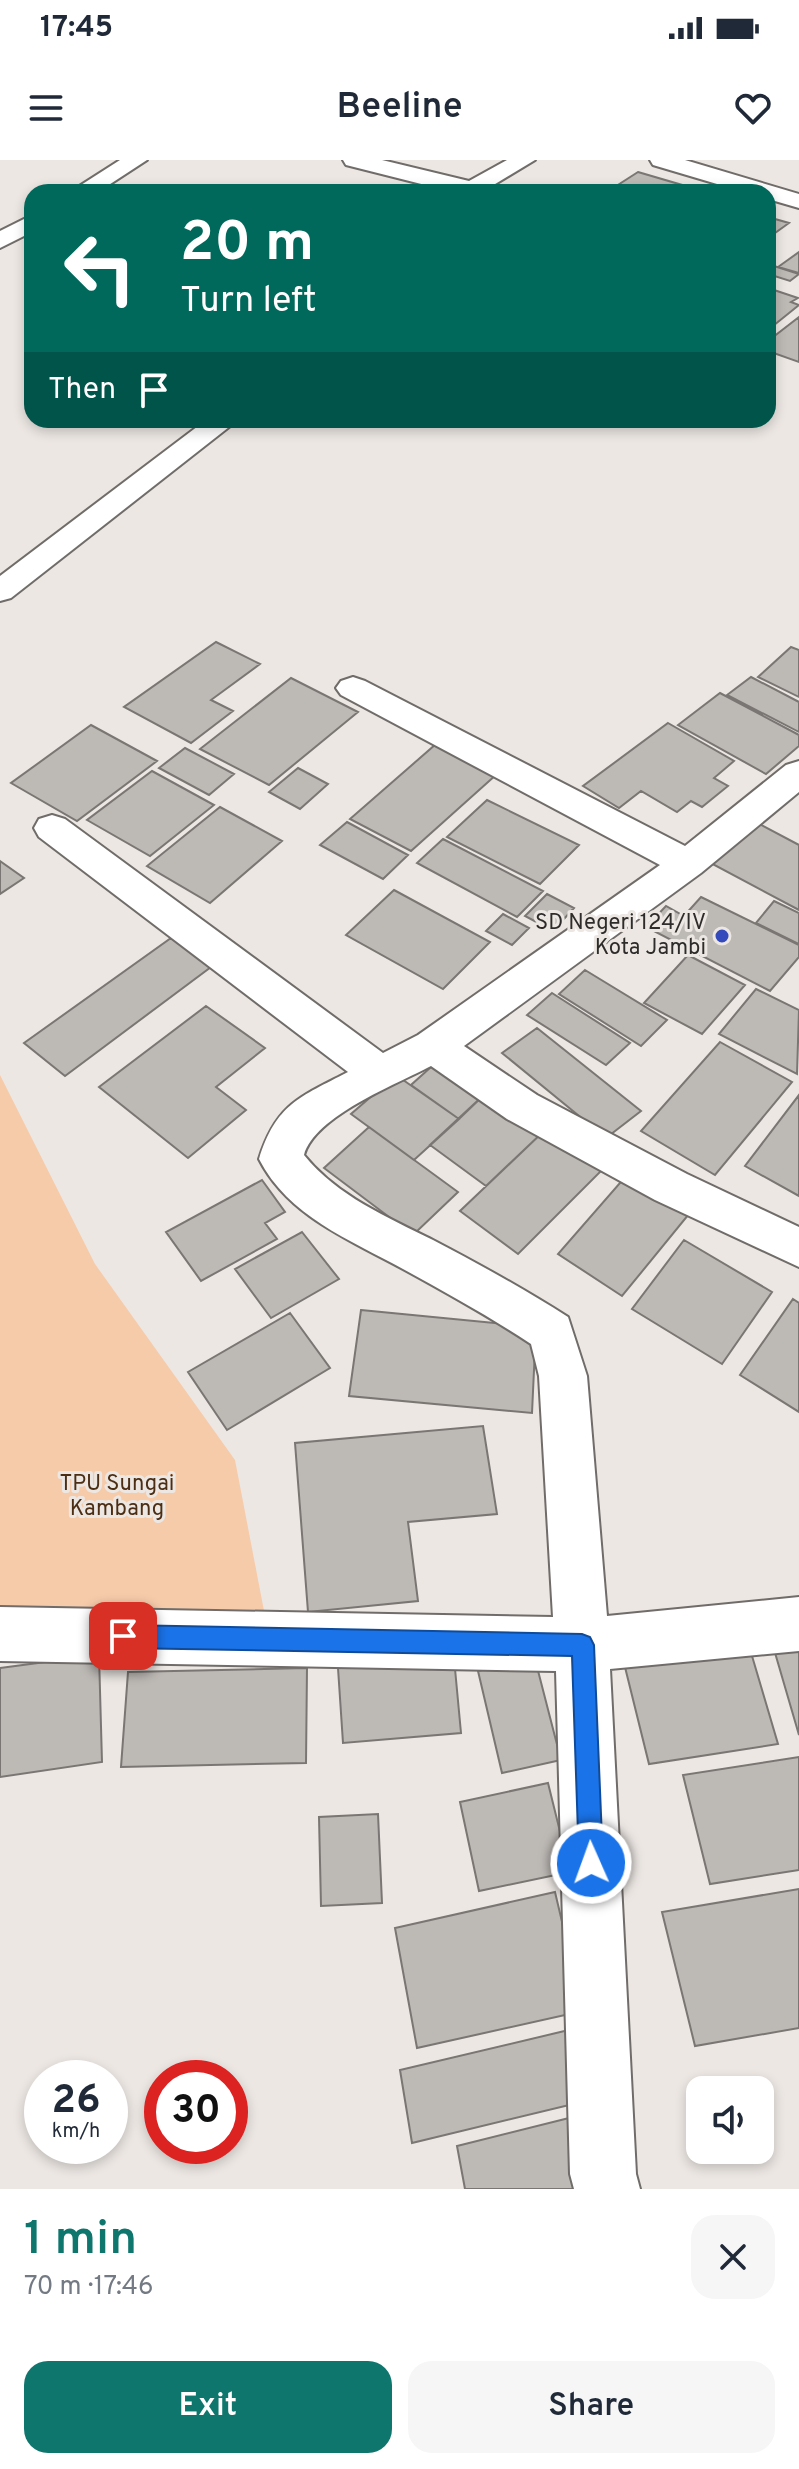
<!DOCTYPE html>
<html lang="en">
<head>
<meta charset="utf-8">
<style>
	:root { --surface:#fff; --page:#f6f6f7; --text:#1f2937; --muted:#747a83; --accent:#0f766e }
	body { margin:0; font-family:Overpass,sans-serif; background:var(--page); color:var(--text); height:100vh; display:flex; flex-direction:column; font-size:30px; white-space:nowrap }
	* { box-sizing:border-box; margin:0 }
	p { font-size:26px; color:var(--muted) }
	.icon { flex:none; width:44px; height:44px; fill:none; stroke:currentColor; stroke-width:2; stroke-linecap:round; stroke-linejoin:round }
	.map { position:relative; height:2029px; overflow:hidden }
	.sheet { display:flex; flex-direction:column; background:var(--surface); flex:1 }
	.sheet>* { flex:none }
	.banner { position:absolute; left:24px; top:24px; width:752px; height:244px; border-radius:24px; box-shadow:0 4px 12px #0003; background:#00695c; color:#fff; overflow:hidden }
	.tools { position:absolute; left:686px; top:1916px; display:grid; gap:16px }
	.tools a { display:grid; place-items:center; width:88px; height:88px; border-radius:16px; background:var(--surface); box-shadow:0 4px 12px #0003; font-size:40px }
	.speed { position:absolute; left:24px; top:1900px; display:flex; gap:16px; font-size:40px; font-weight:700; text-align:center }
	.speed>* { display:grid; place-content:center; width:104px; height:104px; border-radius:50%; background:var(--surface); box-shadow:0 4px 12px #0003; line-height:1 }
	.speed small { font-size:20px; font-weight:400 }
	.speed .limit { border:12px solid #d22; background:#fff; color:#111 }
	.pin { position:absolute; display:grid; place-items:center; width:68px; height:68px; color:#fff; margin:-34px; border-radius:16px; box-shadow:0 4px 12px #0006 }
	.me { position:absolute; width:88px; margin:-44px; rotate:358deg; stroke-linejoin:round; filter:drop-shadow(0 0 6px #0008) }
	.turn { display:flex; align-items:center; gap:28px; height:168px; padding:0 24px; font-size:36px }
	.turn .icon { width:104px; height:104px; stroke-width:2.5 }
	.turn b { display:block; font-size:56px; line-height:68px }
	.then { display:flex; align-items:center; height:76px; padding:0 24px; background:#0003; gap:16px; font-size:30px }
	.round { display:grid; place-items:center; flex:none; width:84px; height:84px; border-radius:24px; background:var(--page) }
	.head { display:flex; align-items:center; justify-content:space-between; height:136px; padding:0 24px }
	h1 { font-size:48px; font-weight:600; line-height:60px; color:var(--accent) }
	.action { display:flex; gap:16px; margin-top:auto; padding:16px 24px }
	.action a { flex:1; height:92px; border-radius:24px; background:var(--accent); color:#fff; font-size:32px; font-weight:600; line-height:92px; text-align:center }
	.action a+a { background:var(--page); color:var(--text) }
	.status { display:flex; justify-content:space-between; align-items:center; height:56px; padding:0 40px; background:var(--surface); direction:ltr }
	.status svg { height:22px; fill:currentColor }
	header { display:flex; justify-content:space-between; align-items:center; height:104px; padding:0 24px; background:var(--surface); font-size:36px; font-weight:600 }
	.map>svg:first-child { display:block }
	.green { fill:#f6cbaa }
	.building { fill:#bdb9b5; stroke:#7a7673; stroke-width:2 }
	.lines { fill:none; stroke-linecap:round; stroke-linejoin:round }
	.minor-casing { stroke:#706c69; stroke-width:4 }
	.major-casing { stroke:#706c69; stroke-width:4 }
	.minor { fill:#fff; fill-rule:evenodd }
	.major { fill:#fff; fill-rule:evenodd }
	.route { fill:#1a73e8; stroke:#114b97; stroke-width:2 }
	.poi-dot { fill:#344abc; stroke:#ece7e3; stroke-width:3 }
	.labels { text-anchor:middle; dominant-baseline:central; stroke-width:6; stroke-linejoin:round; paint-order:stroke }
	.poi-label { font-size:22px; fill:#2d2c2a; stroke:#ece7e3; text-anchor:end }
	.park-label { font-size:22px; fill:#4c2e14; stroke:#ece7e3 }
</style>
</head>
<body>
<div class="status"><b>17:45</b><svg viewBox="0 0 49 12"><path d="M0 12V9h3v3zM5 12V6h3v6zM10 12V3h3v9zM15 12V0h3v12zM26 1h20v11H26zM47 4h2v5h-2z"/></svg></div>
<header><svg class="icon" aria-label="menu" viewBox="0 0 24 24"><path d="M4 6h16M4 12h16M4 18h16"/></svg>Beeline<svg class="icon" aria-label="heart" viewBox="0 0 24 24"><path d="M12 20l-8-8c-3-5 5-10 8-4 3-6 11-1 8 4z"/></svg></header>
<div class="map">
<svg width="799" height="2029" viewBox="0 0 799 2029">
	<rect width="100%" height="100%" fill="#ece7e3"/>
	<path class="green" d="M 0,915 L 95,1104 L 235,1300 L 265,1456 L 0,1454 Z"/>
	<path class="building" d="M 638,12 L 689,27 L 682,32 L 607,32 Z
		M 768,57 L 789,63 L 768,78 Z
		M 799,92 L 799,113 L 778,107 Z
		M 774,106 L 799,114 L 790,121 L 768,114 Z
		M 768,128 L 798,138 L 791,142 L 799,145 L 768,170 Z
		M 799,157 L 799,202 L 768,191 L 768,181 Z
		M 216,482 L 260,504 L 211,540 L 233,551 L 191,583 L 124,547 Z
		M 791,487 L 799,490 L 799,537 L 758,517 Z
		M 751,517 L 799,542 L 799,572 L 727,535 Z
		M 291,518 L 358,552 L 269,625 L 200,589 Z
		M 720,533 L 799,575 L 799,586 L 766,614 L 678,565 Z
		M 668,563 L 734,601 L 714,618 L 728,626 L 702,647 L 691,641 L 677,652 L 641,631 L 619,648 L 583,626 Z
		M 91,565 L 157,601 L 77,661 L 11,623 Z
		M 436,584 L 497,614 L 411,691 L 350,659 Z
		M 185,588 L 234,614 L 209,635 L 159,608 Z
		M 298,608 L 328,624 L 300,649 L 269,632 Z
		M 152,611 L 214,645 L 150,696 L 87,660 Z
		M 487,640 L 579,685 L 540,724 L 447,677 Z
		M 220,647 L 282,681 L 210,743 L 147,706 Z
		M 748,658 L 799,685 L 799,750 L 705,700 Z
		M 347,662 L 408,695 L 383,719 L 320,685 Z
		M 443,679 L 543,731 L 517,757 L 417,703 Z
		M 0,701 L 24,718 L 0,734 Z
		M 394,730 L 490,782 L 443,829 L 346,775 Z
		M 547,734 L 574,748 L 553,771 L 525,756 Z
		M 701,737 L 799,785 L 799,797 L 770,831 L 646,767 L 666,746 L 684,756 Z
		M 774,741 L 799,753 L 799,784 L 756,763 Z
		M 503,754 L 529,768 L 512,785 L 486,771 Z
		M 171,778 L 211,807 L 65,916 L 24,883 Z
		M 688,795 L 745,825 L 702,874 L 644,843 Z
		M 585,810 L 667,860 L 641,886 L 559,834 Z
		M 756,829 L 799,850 L 797,914 L 719,874 Z
		M 552,833 L 630,883 L 606,905 L 527,855 Z
		M 206,846 L 265,888 L 216,927 L 246,950 L 188,998 L 99,927 Z
		M 537,868 L 641,951 L 606,978 L 502,893 Z
		M 720,882 L 792,922 L 715,1015 L 641,971 Z
		M 441,898 L 488,931 L 459,959 L 411,925 Z
		M 396,915 L 459,959 L 414,1000 L 351,954 Z
		M 488,931 L 545,970 L 486,1026 L 430,985 Z
		M 799,935 L 799,1036 L 745,1006 Z
		M 369,967 L 458,1032 L 413,1075 L 324,1008 Z
		M 545,970 L 603,1009 L 518,1094 L 460,1051 Z
		M 626,1016 L 689,1054 L 622,1136 L 558,1094 Z
		M 262,1020 L 285,1052 L 265,1063 L 277,1079 L 201,1121 L 166,1072 Z
		M 302,1072 L 339,1119 L 271,1158 L 235,1109 Z
		M 684,1080 L 772,1132 L 722,1204 L 632,1149 Z
		M 793,1139 L 799,1143 L 799,1252 L 740,1215 Z
		M 361,1150 L 536,1167 L 532,1253 L 349,1236 Z
		M 290,1153 L 330,1208 L 227,1270 L 188,1212 Z
		M 483,1266 L 497,1354 L 408,1362 L 418,1441 L 308,1452 L 295,1283 Z
		M 799,1474 L 799,1575 L 771,1479 Z
		M 747,1479 L 778,1584 L 649,1604 L 623,1499 Z
		M 99,1495 L 102,1602 L 0,1617 L 0,1508 Z
		M 454,1498 L 461,1573 L 343,1583 L 338,1508 Z
		M 535,1499 L 561,1600 L 502,1613 L 478,1511 Z
		M 307,1508 L 306,1603 L 121,1607 L 128,1512 Z
		M 799,1597 L 799,1710 L 710,1724 L 683,1615 Z
		M 548,1623 L 570,1712 L 479,1731 L 460,1642 Z
		M 378,1654 L 382,1743 L 321,1746 L 319,1657 Z
		M 799,1729 L 799,1868 L 695,1886 L 662,1752 Z
		M 555,1732 L 583,1851 L 417,1888 L 395,1768 Z
		M 573,1869 L 590,1940 L 412,1983 L 400,1910 Z
		M 573,1957 L 590,2029 L 465,2029 L 457,1986 Z"/>
	<g class="lines">
		<g class="minor-casing">
			<path id="minor" d="M 120,0 L 147,0 L 98,32 L 70,32 Z
				M 343,0 L 382,0 L 469,21 L 507,0 L 535,0 L 482,32 L 453,32 L 346,5 Z
				M 32,55 L 32,72 L 0,88 L 0,71 Z
				M 206,260 L 238,260 L 11,438 L 0,441 L 0,416 Z
				M 353,517 L 365,521 L 685,686 L 786,605 L 799,601 L 799,632 L 701,713 L 464,886 L 537,935 L 687,1014 L 799,1067 L 799,1107 L 655,1040 L 507,959 L 431,906 C 395,925 315,956 304,995 C 337,1036 387,1057 433,1080 C 479,1104 524,1129 568,1157 L 587,1216 L 607,1456 L 799,1437 L 799,1491 L 610,1509 L 636,2014 L 640,2029 L 574,2029 L 570,2014 L 556,1511 L 0,1501 L 0,1447 L 553,1457 L 539,1216 L 531,1184 C 490,1157 447,1133 403,1109 C 350,1080 288,1056 259,999 C 276,944 300,937 348,912 L 39,677 L 34,668 L 39,659 L 52,655 L 65,659 L 383,893 L 418,875 L 660,705 L 341,535 L 336,528 L 341,521 Z"/>
		</g>
		<g class="major-casing">
			<path id="major" d="M 650,0 L 685,0 L 799,34 L 799,48 L 768,39 L 768,32 L 744,32 L 653,5 Z"/>
		</g>
		<use href="#minor" class="minor"/>
		<use href="#major" class="major"/>
	</g>
	<path class="route" d="M 123,1465 L 582,1474 L 590,1477 L 594,1485 L 603,1703 L 600,1711 L 591,1715 L 582,1711 L 579,1703 L 572,1496 L 123,1488 L 115,1484 L 111,1476 L 115,1469 Z"/>
	<circle class="poi-dot" cx="722" cy="776" r="8"/>
	<g class="labels">
		<g class="poi-label">
			<text x="706" y="763">SD Negeri 124/IV<tspan x="706" dy="25">Kota Jambi</tspan></text>
		</g>
		<g class="park-label">
			<text x="117" y="1324">TPU Sungai<tspan x="117" dy="25">Kambang</tspan></text>
		</g>
	</g>
</svg>
<div class="tools">
<a><svg class="icon" aria-label="sound" viewBox="0 0 24 24"><path d="M4 9h4l5-4v14l-5-4H4zM17 9q2 3 0 6"/></svg></a>
</div>
<div class="speed"><div>26<small>km/h</small></div><div class="limit">30</div></div>
<div class="pin" style="left:123px;top:1476px;background:#d93025"><svg class="icon" aria-label="arrive" viewBox="0 0 24 24"><path d="M6 21V4h12l-3 4 3 4H6"/></svg></div>
<svg class="me" style="left:591px;top:1703px" viewBox="-20 -20 40 40"><circle r="17" fill="#1a73e8" stroke="#fff" stroke-width="3"/><path d="M0-11L8 9 0 5-8 9z" fill="#fff"/></svg>
<div class="banner">
<div class="turn"><svg class="icon" aria-label="left" viewBox="0 0 24 24"><path d="M17 20v-9H6M10 6l-5 5 5 5"/></svg><div><b>20 m</b>Turn left</div></div>
<div class="then">Then<svg class="icon" aria-label="arrive" viewBox="0 0 24 24"><path d="M6 21V4h12l-3 4 3 4H6"/></svg></div>
</div>
</div>
<section class="sheet">
<div class="head"><div><h1>1 min</h1><p>70 m · 17:46</p></div><a class="round"><svg class="icon" aria-label="close" viewBox="0 0 24 24"><path d="M6 6l12 12M18 6L6 18"/></svg></a></div>
<div class="action"><a>Exit</a><a>Share</a></div>
</section>
</body>
</html>
